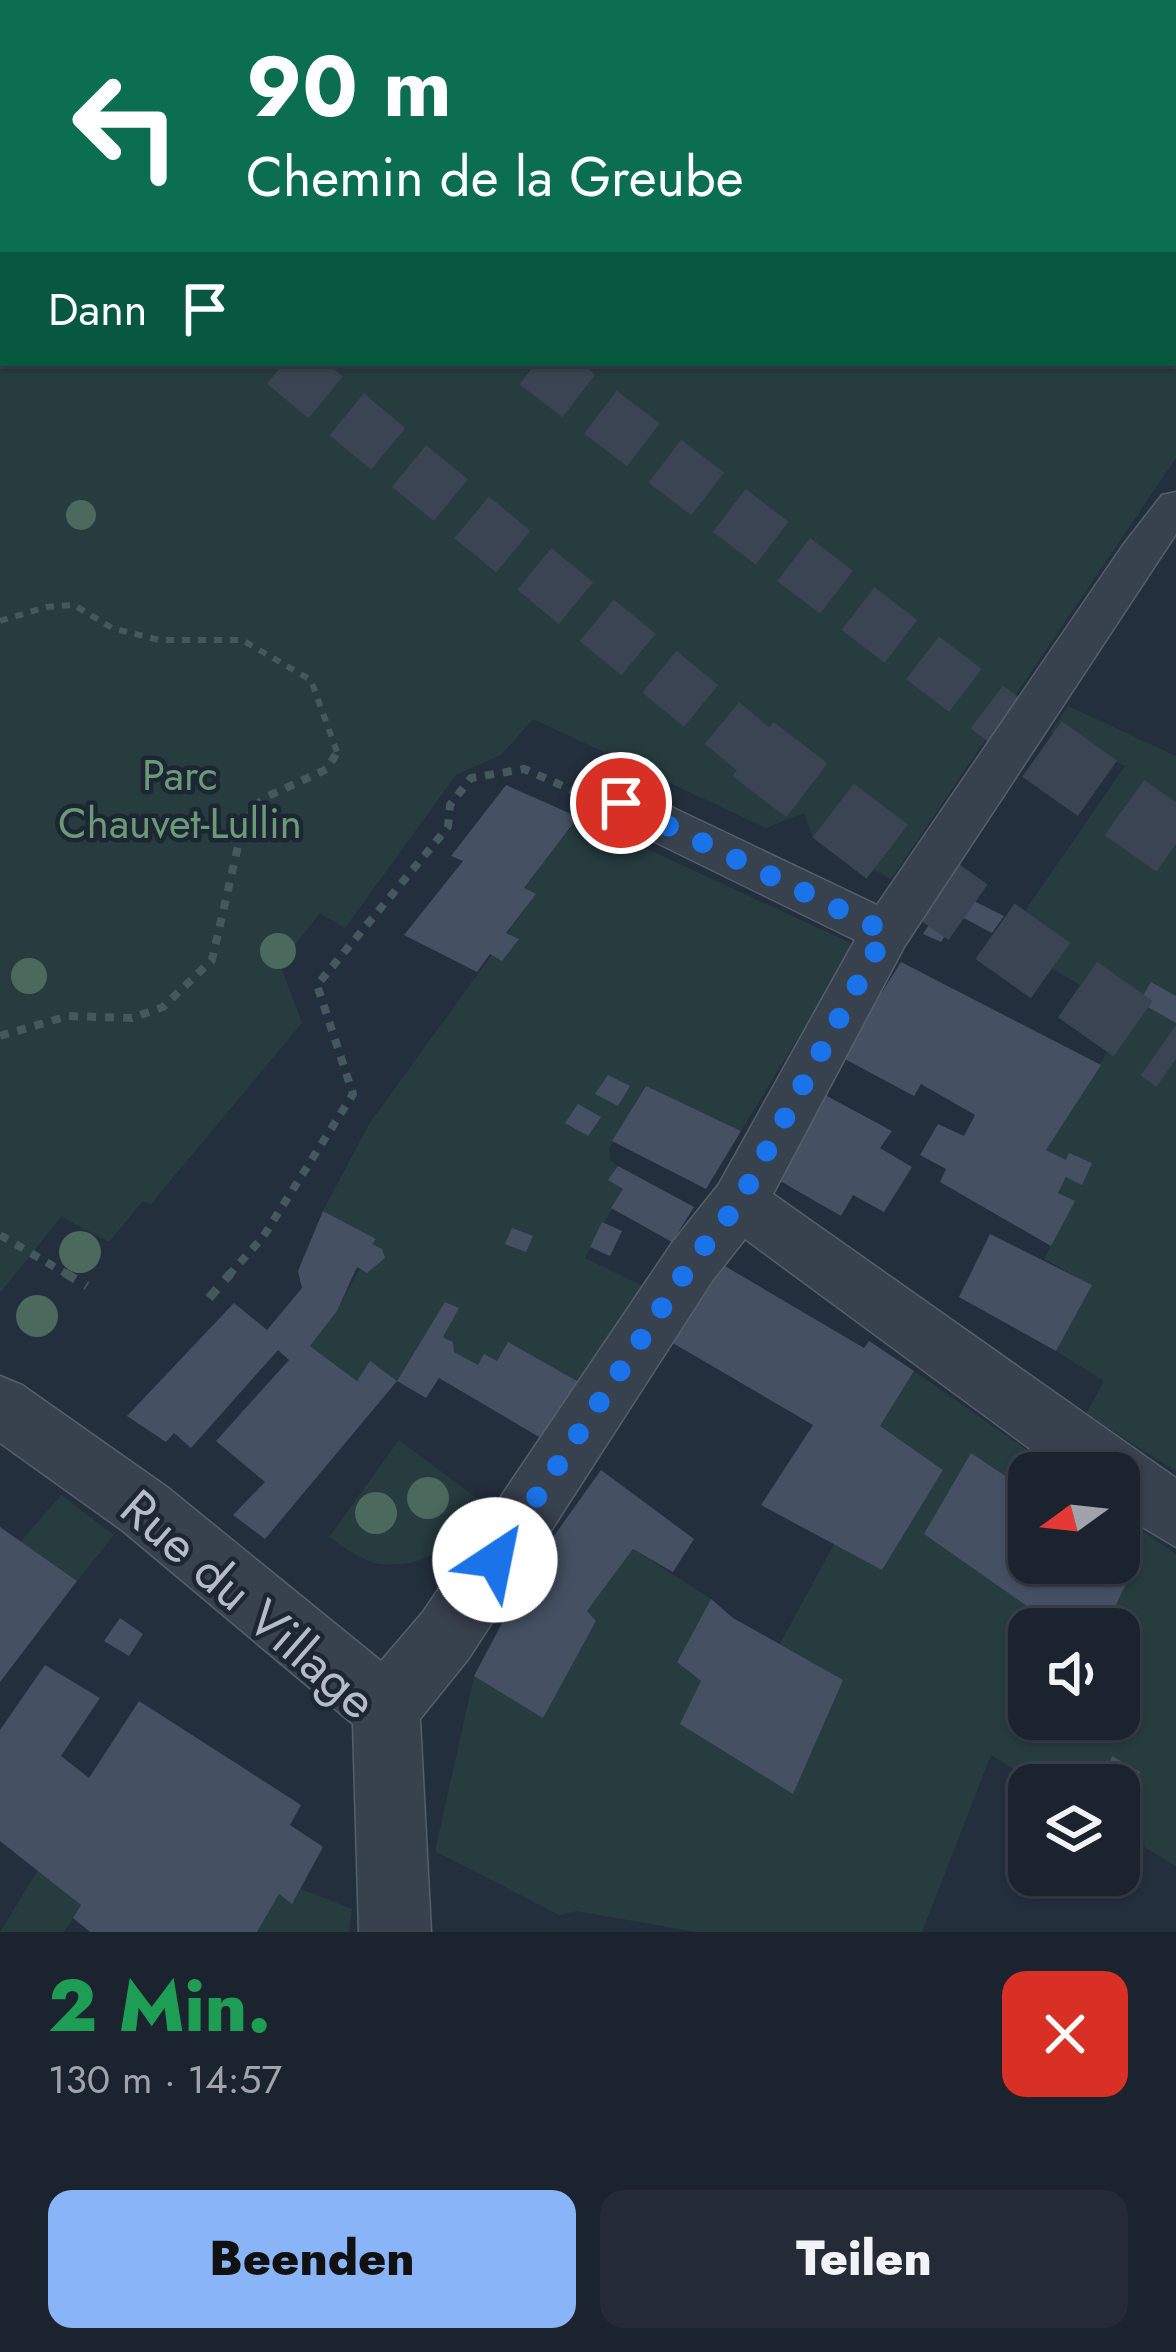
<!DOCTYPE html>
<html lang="de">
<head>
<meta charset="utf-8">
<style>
	:root { --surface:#1b232e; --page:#242b36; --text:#f1f3f6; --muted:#a0a4aa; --line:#39404a; --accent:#8ab4f8 }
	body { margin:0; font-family:Jost,sans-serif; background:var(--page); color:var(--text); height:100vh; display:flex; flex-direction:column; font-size:45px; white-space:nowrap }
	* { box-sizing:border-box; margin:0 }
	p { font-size:39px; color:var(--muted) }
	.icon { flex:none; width:66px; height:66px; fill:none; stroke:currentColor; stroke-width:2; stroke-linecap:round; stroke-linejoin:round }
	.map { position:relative; height:1932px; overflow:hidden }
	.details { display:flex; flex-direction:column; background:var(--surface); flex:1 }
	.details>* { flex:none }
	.guide { position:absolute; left:0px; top:0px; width:1176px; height:366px; box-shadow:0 3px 9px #0004,0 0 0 3px var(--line); background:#0b6e4f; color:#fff; overflow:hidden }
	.needle { width:78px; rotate:255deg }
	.tools { position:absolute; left:1008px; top:1452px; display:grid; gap:24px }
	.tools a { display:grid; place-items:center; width:132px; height:132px; border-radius:24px; background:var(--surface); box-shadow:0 3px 9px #0004,0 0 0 3px var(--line); font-size:60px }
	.pin { position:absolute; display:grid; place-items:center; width:102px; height:102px; color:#fff; margin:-51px; border:6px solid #fff; border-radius:50%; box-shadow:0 3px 12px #0007 }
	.me { position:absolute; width:132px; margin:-66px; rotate:34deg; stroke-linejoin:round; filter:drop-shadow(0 0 9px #0008) }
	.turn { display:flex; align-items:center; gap:42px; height:252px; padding:0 48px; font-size:54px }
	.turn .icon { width:156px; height:156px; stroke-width:2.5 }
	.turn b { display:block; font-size:84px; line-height:102px }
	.then { display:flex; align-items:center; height:114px; padding:0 48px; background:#0003; gap:24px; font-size:45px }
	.round { display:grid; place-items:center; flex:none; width:126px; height:126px; border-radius:24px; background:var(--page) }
	.headline { display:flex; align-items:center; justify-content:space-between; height:204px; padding:0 48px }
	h1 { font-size:72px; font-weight:800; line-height:90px; color:#1e9e55 }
	.button { display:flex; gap:24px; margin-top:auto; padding:24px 48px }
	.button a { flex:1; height:138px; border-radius:24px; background:var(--accent); color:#111; font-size:48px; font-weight:800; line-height:138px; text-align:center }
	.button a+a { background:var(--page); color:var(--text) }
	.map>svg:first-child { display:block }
	.green { fill:#263c3f; fill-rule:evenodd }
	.building { fill:#455162 }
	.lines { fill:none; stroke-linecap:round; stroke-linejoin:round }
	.highway-tunnel-far2 { stroke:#3a4453; stroke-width:42; stroke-dasharray:42 21; stroke-linecap:butt }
	.highway-tunnel-far1 { stroke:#3a4453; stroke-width:54; stroke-dasharray:54 27; stroke-linecap:butt }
	.highway-tunnel { stroke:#3a4453; stroke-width:68; stroke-dasharray:68 33; stroke-linecap:butt }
	.minor-casing { stroke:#565f6c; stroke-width:3 }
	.path-far3 { stroke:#44595c; stroke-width:4.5; stroke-dasharray:6 6; stroke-linecap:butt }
	.path-far2 { stroke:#44595c; stroke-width:6; stroke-dasharray:8 8; stroke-linecap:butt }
	.path-far1 { stroke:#44595c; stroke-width:8; stroke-dasharray:9 9; stroke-linecap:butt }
	.path { stroke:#44595c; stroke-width:9; stroke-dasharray:12 12; stroke-linecap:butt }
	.minor { fill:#38414e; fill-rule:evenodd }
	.tree { fill:#4b6a5d }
	.route { stroke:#1a73e8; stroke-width:21; stroke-dasharray:0 37.8 }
	.labels { text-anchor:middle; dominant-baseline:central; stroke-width:9; stroke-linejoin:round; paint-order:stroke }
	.park-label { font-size:42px; fill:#6b9a76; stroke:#1d2633 }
	.near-street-label { font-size:51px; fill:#b4bcc9; stroke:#1d2633 }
</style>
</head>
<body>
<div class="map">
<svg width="1176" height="1932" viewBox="0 0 1176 1932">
	<rect width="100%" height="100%" fill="#242f3e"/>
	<path class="green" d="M 0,0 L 1176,0 L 1176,458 L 891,879 L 813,838 L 804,813 L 766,828 L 533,719 L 501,755 L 456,775 L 345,928 L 320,913 L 280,965 L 302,1023 L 151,1204 L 143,1201 L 109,1242 L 61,1217 L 0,1293 ZM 1173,3 L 1173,363 L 3,363 L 3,3 Z
		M 1068,706 L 1176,756 L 1176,1471 L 1086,1414 L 1104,1381 L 1056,1351 L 1091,1285 L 1044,1259 L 1074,1201 L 1058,1193 L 1073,1164 L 1046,1150 L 1131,1014 L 1004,941 L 1125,766 L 1051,732 Z
		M 578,817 L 855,945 L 741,1131 L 645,1086 L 609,1149 L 610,1160 L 618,1166 L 609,1180 L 623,1189 L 585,1258 L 645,1287 L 584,1385 L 509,1343 L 497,1361 L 484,1355 L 478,1365 L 454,1352 L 453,1342 L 443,1337 L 458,1308 L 446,1302 L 397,1381 L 370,1362 L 357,1381 L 310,1346 L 337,1311 L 375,1239 L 323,1211 L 369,1124 L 535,895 L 524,888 Z
		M 914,1371 L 1060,1473 L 1029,1473 L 1029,1563 L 1119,1563 L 1119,1514 L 1176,1554 L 1176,1866 L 1119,1832 L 1119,1785 L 1040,1785 L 991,1755 L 922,1932 L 696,1932 L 577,1911 L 559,1915 L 435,1851 L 474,1676 L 543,1717 L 596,1621 L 587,1611 L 633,1549 L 711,1599 L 677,1661 L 701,1680 L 733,1618 L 780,1644 L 834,1544 L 882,1569 L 943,1470 L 880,1426 ZM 1029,1629 L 1119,1629 L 1119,1719 L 1029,1719 Z
		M 399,1440 L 490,1508 C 468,1541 423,1569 381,1564 C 363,1562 344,1547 329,1537 Z
		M 61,1495 L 114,1535 L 77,1581 L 20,1542 Z
		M 38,1870 L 81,1905 L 64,1932 L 0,1932 Z
		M 301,1889 L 352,1909 L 349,1932 L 257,1932 L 279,1894 L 292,1903 Z"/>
	<path class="building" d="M 506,785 L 578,817 L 524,888 L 536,894 L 506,933 L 519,939 L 502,961 L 490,954 L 477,972 L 404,935 L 463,861 L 451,856 Z
		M 965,877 L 984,887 L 974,901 L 1004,916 L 992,933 L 945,908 Z
		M 939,909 L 957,918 L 941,942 L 923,934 Z
		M 901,962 L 1101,1065 L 1046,1150 L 1066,1160 L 1069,1153 L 1092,1163 L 1082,1185 L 1066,1177 L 1058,1193 L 1075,1201 L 1051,1246 L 940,1182 L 946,1169 L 920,1155 L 938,1124 L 964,1136 L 975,1115 L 921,1084 L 914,1096 L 841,1057 Z
		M 1151,982 L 1176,996 L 1176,1023 L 1139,1002 Z
		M 1084,987 L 1113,1003 L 1103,1020 L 1072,1003 Z
		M 608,1075 L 630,1086 L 618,1106 L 595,1094 Z
		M 646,1086 L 741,1131 L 706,1189 L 612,1141 Z
		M 825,1095 L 892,1131 L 880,1148 L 912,1167 L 884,1212 L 853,1195 L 841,1216 L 775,1178 Z
		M 578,1104 L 601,1117 L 588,1136 L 565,1123 Z
		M 618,1166 L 694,1207 L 672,1242 L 611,1208 L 623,1189 L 608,1180 Z
		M 323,1211 L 376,1239 L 372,1244 L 382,1249 L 385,1258 L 367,1273 L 357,1267 L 337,1311 L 310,1346 L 357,1381 L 370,1361 L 397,1381 L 445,1302 L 459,1308 L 443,1337 L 453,1342 L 454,1352 L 478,1365 L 484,1354 L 497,1361 L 508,1342 L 584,1385 L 546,1441 L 439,1378 L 426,1398 L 397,1381 L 265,1539 L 233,1515 L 265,1482 L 216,1441 L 289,1360 L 278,1350 L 191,1448 L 174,1433 L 166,1442 L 127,1416 L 234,1303 L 267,1330 L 302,1288 L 298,1271 Z
		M 602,1222 L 622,1231 L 610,1256 L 590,1247 Z
		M 512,1228 L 533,1236 L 526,1252 L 505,1244 Z
		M 990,1234 L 1092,1285 L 1056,1351 L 959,1297 Z
		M 718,1262 L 864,1348 L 869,1341 L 914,1371 L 880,1426 L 943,1470 L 882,1570 L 761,1505 L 813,1425 L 666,1339 Z
		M 971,1453 L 1029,1492 L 1029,1563 L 1119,1563 L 1119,1552 L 1136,1564 L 1104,1629 L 1060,1629 L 924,1534 Z
		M 601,1470 L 694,1539 L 673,1572 L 633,1549 L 587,1611 L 596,1621 L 543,1718 L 474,1676 L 533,1565 Z
		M 0,1527 L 77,1581 L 0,1682 Z
		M 711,1599 L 733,1618 L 843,1680 L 793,1794 L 680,1724 L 701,1681 L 677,1662 Z
		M 120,1618 L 143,1634 L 129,1656 L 104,1641 Z
		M 45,1665 L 100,1698 L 61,1756 L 89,1778 L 139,1701 L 301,1805 L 290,1825 L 323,1847 L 292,1904 L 279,1894 L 257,1932 L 90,1932 L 73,1918 L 81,1905 L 0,1841 L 0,1730 Z
		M 1112,1756 L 1140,1772 L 1120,1833 L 1119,1785 L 1102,1785 Z"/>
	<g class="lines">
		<path class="highway-tunnel-far2" d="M 58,0 L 62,3"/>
		<path class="highway-tunnel-far1" d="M 284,363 L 757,752
			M 536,363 L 1046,752"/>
		<path class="highway-tunnel" d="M 753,749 L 945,896 L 1176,1059
			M 1042,749 L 1176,844"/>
		<g class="minor-casing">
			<path id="minor" d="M 1176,492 L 1176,534 L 904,947 L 773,1194 L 1176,1478 L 1176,1547 L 1119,1513 L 1119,1473 L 1063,1473 L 745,1239 L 712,1281 L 469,1658 L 420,1719 L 431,1932 L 359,1932 L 353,1724 L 123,1531 L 0,1443 L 0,1376 L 22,1385 L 167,1487 L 381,1661 L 423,1612 L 672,1243 L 719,1184 L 855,940 L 604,817 L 597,804 L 604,791 L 621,786 L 638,791 L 877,905 L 1123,545 L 1162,495 Z"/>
		</g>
		<path class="path-far3" d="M 547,0 L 563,3
			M 138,3 L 143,0"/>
		<path class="path-far2" d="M 0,621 L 46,607 L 74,605 L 112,628 L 159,640 L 242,640 L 311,680 L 337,752"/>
		<path class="path-far1" d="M 0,1036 L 68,1016 L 132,1018 L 163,1007 L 212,960 L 242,829 L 255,807 L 264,798 L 327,769 L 339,749
			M 0,1235 L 70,1276
			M 228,1276 L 263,1237 L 353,1094 L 317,985 L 448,827 L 450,805 L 471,778 L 524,769 L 579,793"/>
		<path class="path" d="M 65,1273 L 87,1286
			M 209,1298 L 231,1273"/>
		<use href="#minor" class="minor"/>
	</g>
	<g class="tree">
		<circle cx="81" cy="515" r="15"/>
		<circle cx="278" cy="951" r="18"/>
		<circle cx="29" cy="976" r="18"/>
		<circle cx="80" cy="1252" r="21"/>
		<circle cx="37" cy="1316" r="21"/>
		<circle cx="428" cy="1498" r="21"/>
		<circle cx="376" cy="1513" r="21"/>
	</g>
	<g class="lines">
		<path class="route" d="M 495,1560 L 692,1262 L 739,1202 L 886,932 L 621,803"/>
	</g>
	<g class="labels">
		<g class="park-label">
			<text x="180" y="775">Parc<tspan x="180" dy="48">Chauvet-Lullin</tspan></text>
		</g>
		<g class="near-street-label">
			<text transform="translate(249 1604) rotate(41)">Rue du Village</text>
		</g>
	</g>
</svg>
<div class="tools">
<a><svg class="needle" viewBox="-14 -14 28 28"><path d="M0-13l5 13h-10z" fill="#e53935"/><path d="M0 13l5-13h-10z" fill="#a0a4aa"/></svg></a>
<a><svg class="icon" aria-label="sound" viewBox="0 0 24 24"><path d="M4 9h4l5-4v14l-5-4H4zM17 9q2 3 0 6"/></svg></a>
<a><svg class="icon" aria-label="layers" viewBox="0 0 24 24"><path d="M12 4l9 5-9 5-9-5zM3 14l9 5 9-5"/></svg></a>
</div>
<div class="pin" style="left:621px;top:803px;background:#d93025"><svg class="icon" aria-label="arrive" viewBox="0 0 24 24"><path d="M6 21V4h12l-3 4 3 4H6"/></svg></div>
<svg class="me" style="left:495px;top:1560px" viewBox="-20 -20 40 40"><circle r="19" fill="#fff"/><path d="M0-13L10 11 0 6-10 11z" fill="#1a73e8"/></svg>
<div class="guide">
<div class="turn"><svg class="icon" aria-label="left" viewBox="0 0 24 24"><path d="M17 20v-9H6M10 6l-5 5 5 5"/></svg><div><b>90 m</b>Chemin de la Greube</div></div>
<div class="then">Dann<svg class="icon" aria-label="arrive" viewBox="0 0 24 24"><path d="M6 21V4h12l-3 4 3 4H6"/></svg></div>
</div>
</div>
<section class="details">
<div class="headline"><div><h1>2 Min.</h1><p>130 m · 14:57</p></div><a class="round" style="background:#d93025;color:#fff"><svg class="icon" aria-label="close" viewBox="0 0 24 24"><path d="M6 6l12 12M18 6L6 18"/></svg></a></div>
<div class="button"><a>Beenden</a><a>Teilen</a></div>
</section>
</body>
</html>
